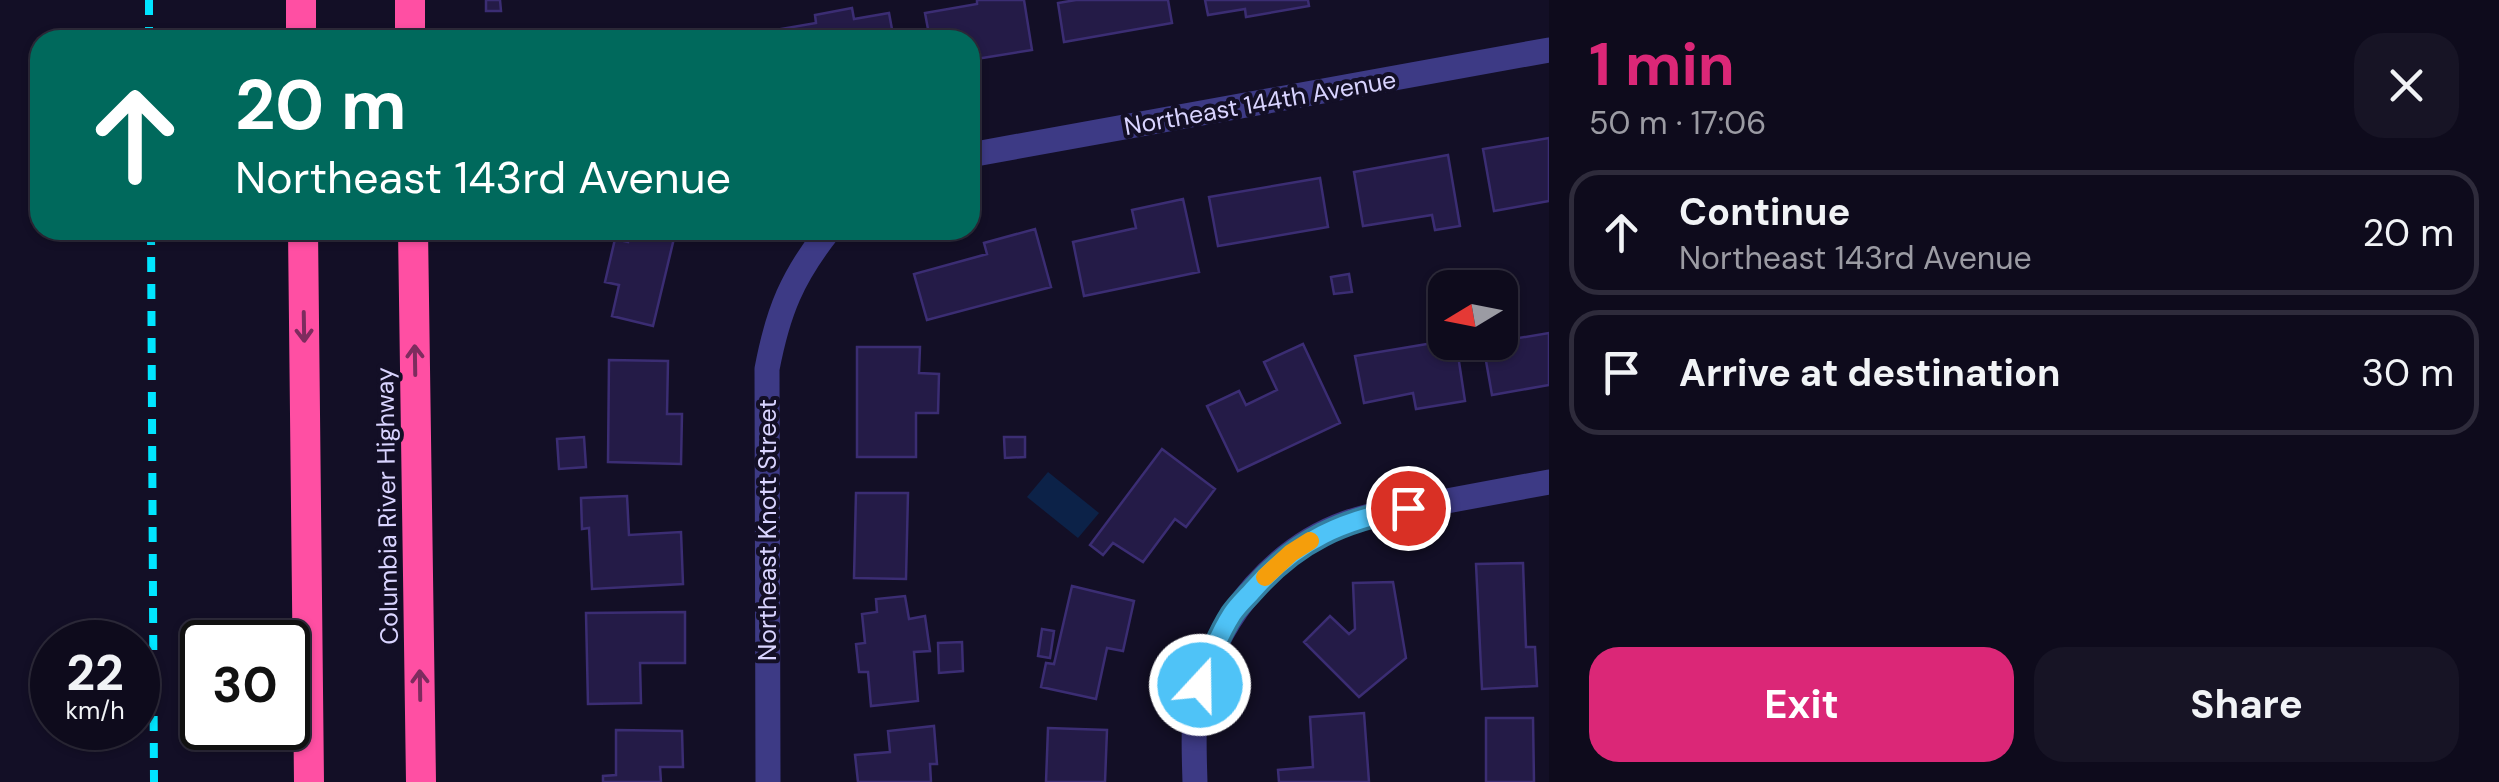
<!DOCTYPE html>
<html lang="en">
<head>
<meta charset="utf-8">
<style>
	:root { --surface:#0e0b1c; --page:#171425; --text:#f1f3f6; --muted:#9b9ba3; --line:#2e2b3b; --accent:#db2777 }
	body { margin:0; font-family:"DM Sans",sans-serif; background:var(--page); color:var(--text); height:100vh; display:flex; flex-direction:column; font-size:38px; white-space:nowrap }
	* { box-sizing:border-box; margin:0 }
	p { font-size:32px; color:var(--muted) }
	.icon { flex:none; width:55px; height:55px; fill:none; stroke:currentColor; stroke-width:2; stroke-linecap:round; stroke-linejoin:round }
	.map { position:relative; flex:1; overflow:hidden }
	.details { display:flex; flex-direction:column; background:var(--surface); width:950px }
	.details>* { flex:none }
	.guide { position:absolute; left:30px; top:30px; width:950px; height:210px; border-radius:30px; box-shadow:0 2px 8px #0004,0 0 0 2px var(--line); background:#00695c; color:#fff; overflow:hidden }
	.needle { width:65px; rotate:260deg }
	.fabs { position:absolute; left:1428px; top:270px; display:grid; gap:20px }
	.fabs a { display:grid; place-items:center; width:90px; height:90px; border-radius:20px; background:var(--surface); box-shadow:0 2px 8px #0004,0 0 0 2px var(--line); font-size:50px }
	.speed { position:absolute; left:30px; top:620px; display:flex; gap:20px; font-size:50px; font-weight:700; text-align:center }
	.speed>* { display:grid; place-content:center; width:130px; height:130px; border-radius:50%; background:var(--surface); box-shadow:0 2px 8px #0004,0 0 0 2px var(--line); line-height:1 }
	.speed small { font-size:25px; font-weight:400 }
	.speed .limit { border:5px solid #111; border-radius:15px; background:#fff; color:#111 }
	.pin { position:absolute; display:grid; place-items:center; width:85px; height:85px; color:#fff; margin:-42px; border:5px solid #fff; border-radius:50%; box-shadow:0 2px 10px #0007 }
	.me { position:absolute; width:110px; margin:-55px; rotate:21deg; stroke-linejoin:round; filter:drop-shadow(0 0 8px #0008) }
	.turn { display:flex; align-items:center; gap:35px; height:210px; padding:0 40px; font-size:45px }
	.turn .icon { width:130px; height:130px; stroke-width:2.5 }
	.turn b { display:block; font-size:70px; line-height:85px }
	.round { display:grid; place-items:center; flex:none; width:105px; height:105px; border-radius:30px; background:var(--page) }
	.summary { display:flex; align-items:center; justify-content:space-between; height:170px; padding:0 40px }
	h1 { font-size:60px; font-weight:700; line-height:75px; color:var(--accent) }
	.action { display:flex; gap:20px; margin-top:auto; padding:20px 40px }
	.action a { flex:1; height:115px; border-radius:30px; background:var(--accent); color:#fff; font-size:40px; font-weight:700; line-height:115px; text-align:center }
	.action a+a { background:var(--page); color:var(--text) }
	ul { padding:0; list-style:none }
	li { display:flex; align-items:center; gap:30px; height:125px; margin:0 20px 15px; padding:0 20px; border:5px solid var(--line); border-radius:30px }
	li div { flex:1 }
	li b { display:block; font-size:38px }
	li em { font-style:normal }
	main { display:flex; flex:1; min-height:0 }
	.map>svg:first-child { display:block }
	.water { fill:#0c2248 }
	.building { fill:#241b47; stroke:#3b2d73; stroke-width:2.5 }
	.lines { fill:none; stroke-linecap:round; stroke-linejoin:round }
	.minor { stroke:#3d3a85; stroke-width:25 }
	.highway { stroke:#ff4fa3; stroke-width:30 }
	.rail { stroke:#00e5ff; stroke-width:8; stroke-dasharray:15 12; stroke-linecap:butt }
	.oneway { stroke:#7d2c5e }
	.route-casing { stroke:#337fa1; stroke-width:25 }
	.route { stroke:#4fc3f7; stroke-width:18 }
	.slow { stroke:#f59e0b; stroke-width:18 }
	.labels { text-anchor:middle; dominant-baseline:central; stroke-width:8; stroke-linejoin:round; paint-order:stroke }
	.street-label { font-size:25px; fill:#d9d4ff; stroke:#130f26 }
</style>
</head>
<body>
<main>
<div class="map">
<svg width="1549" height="782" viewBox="0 0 1549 782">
	<rect width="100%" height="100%" fill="#130f26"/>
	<path class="water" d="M 1048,472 L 1099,513 L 1078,538 L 1027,497 Z"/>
	<path class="building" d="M 486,0 L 500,0 L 501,11 L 486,11 Z
		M 977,0 L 1024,0 L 1032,50 L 970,60 L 970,40 L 930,40 L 925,13 L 977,4 Z
		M 1076,0 L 1168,0 L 1172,23 L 1064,42 L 1058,3 Z
		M 1205,0 L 1308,0 L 1309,6 L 1246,17 L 1245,9 L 1208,15 Z
		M 852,8 L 854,19 L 889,13 L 894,40 L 782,40 L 781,29 L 816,23 L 815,15 Z
		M 1549,138 L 1549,201 L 1494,211 L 1483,149 Z
		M 1448,155 L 1460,226 L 1435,230 L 1432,215 L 1363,226 L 1354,172 Z
		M 1320,178 L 1328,227 L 1218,246 L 1209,197 Z
		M 1183,199 L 1199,272 L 1084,296 L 1073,242 L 1136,228 L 1132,210 Z
		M 1035,229 L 1051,287 L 927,320 L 914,274 L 987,254 L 984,243 Z
		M 630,230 L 676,230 L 653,326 L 612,316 L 619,285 L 605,282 L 615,239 L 628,242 Z
		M 1349,274 L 1352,292 L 1334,294 L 1331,277 Z
		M 1549,333 L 1549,385 L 1492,395 L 1483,344 Z
		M 1445,341 L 1445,342 L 1456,342 L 1465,401 L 1416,409 L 1413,393 L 1364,403 L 1355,356 Z
		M 1303,344 L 1340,423 L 1238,471 L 1207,406 L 1239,391 L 1246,405 L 1277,390 L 1264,362 Z
		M 857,347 L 920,347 L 919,373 L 939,374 L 938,413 L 916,413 L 916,457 L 857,457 Z
		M 609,360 L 668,361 L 667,414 L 682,414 L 681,464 L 608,462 Z
		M 584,437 L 586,467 L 559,469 L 557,439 Z
		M 1004,437 L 1025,437 L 1025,457 L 1005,458 Z
		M 1162,449 L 1215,489 L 1186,527 L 1175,519 L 1143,562 L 1113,543 L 1103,555 L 1090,545 Z
		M 856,493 L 908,493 L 906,579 L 854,578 Z
		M 627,496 L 629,535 L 681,532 L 683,584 L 592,589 L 589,528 L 582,529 L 581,498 Z
		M 1523,563 L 1526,647 L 1535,647 L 1537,686 L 1482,689 L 1476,564 Z
		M 1393,582 L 1406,658 L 1359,697 L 1304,642 L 1330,616 L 1349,634 L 1355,629 L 1353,583 Z
		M 1072,586 L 1134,601 L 1123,651 L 1107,648 L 1096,699 L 1041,687 L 1046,663 L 1054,664 Z
		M 905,596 L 909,619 L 925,616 L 930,651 L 914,652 L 918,701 L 871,706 L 868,672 L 859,672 L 856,644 L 865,643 L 862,614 L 877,612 L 876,599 Z
		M 685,612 L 685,663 L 640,663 L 641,703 L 588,704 L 586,613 Z
		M 1042,629 L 1054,631 L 1050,658 L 1038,656 Z
		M 962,642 L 963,671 L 939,673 L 938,643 Z
		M 1364,713 L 1369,782 L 1279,782 L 1278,770 L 1313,767 L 1310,717 Z
		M 1486,718 L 1533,718 L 1534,782 L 1486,782 Z
		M 934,726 L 937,764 L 930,764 L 931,782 L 858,782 L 855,755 L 890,752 L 888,731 Z
		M 1048,728 L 1107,730 L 1105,782 L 1046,782 Z
		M 616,730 L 682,731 L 683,767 L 660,767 L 661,782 L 603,782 L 603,776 L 616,775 Z"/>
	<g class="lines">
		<path class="minor" d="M 970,155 L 1549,50
			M 768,782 L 767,369 C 778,311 792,277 829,230
			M 1195,782 C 1194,749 1192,714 1201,683 C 1222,613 1276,548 1346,523 C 1375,513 1405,508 1436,503 C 1473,496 1511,489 1549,482"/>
		<path class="highway" d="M 301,0 L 301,40
			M 410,0 L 410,40
			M 303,230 L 309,782
			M 413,230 L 421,782"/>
		<path class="rail" d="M 149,0 L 149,40
			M 151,230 L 154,782"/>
	</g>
	<defs><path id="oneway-shaft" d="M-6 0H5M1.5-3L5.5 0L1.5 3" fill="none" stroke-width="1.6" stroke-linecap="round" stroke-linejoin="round" transform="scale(2.5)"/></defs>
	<g class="oneway">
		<use href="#oneway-shaft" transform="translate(304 327) rotate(89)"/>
		<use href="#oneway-shaft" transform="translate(415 360) rotate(-91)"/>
		<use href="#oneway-shaft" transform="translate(420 685) rotate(-91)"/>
	</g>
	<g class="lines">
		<g class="route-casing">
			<path id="route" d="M 1200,685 C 1209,661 1218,636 1232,614 C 1238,605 1246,598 1253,590 C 1297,540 1343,520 1408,508"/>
		</g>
		<use href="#route" class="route"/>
		<path class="slow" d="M 1265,577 L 1291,553 L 1310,541"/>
	</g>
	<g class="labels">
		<g class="street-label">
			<text transform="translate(1260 103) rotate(-10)">Northeast 144th Avenue</text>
			<text transform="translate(387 506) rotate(-91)">Columbia River Highway</text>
			<text transform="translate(767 530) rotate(-90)">Northeast Knott Street</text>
		</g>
	</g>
</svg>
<div class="fabs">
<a><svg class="needle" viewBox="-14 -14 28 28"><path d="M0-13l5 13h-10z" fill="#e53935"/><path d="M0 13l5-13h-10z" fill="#9b9ba3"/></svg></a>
</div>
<div class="speed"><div>22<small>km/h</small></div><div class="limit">30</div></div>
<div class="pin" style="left:1408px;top:508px;background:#d93025"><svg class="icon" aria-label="arrive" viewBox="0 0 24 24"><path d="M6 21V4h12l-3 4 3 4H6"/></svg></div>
<svg class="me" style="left:1200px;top:685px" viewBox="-20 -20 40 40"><circle r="17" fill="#4fc3f7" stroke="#fff" stroke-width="3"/><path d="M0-11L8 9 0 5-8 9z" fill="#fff"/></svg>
<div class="guide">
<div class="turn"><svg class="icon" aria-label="ahead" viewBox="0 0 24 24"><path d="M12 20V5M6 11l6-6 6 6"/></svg><div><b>20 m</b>Northeast 143rd Avenue</div></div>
</div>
</div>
<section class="details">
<div class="summary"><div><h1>1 min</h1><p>50 m · 17:06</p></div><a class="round"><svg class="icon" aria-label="close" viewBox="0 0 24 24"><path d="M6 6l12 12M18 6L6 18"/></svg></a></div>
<ul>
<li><svg class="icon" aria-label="ahead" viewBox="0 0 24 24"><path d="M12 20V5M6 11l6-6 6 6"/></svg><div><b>Continue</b><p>Northeast 143rd Avenue</p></div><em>20 m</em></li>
<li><svg class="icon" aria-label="arrive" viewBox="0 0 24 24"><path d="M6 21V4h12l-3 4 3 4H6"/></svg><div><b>Arrive at destination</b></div><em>30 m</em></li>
</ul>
<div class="action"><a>Exit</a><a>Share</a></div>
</section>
</main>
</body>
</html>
